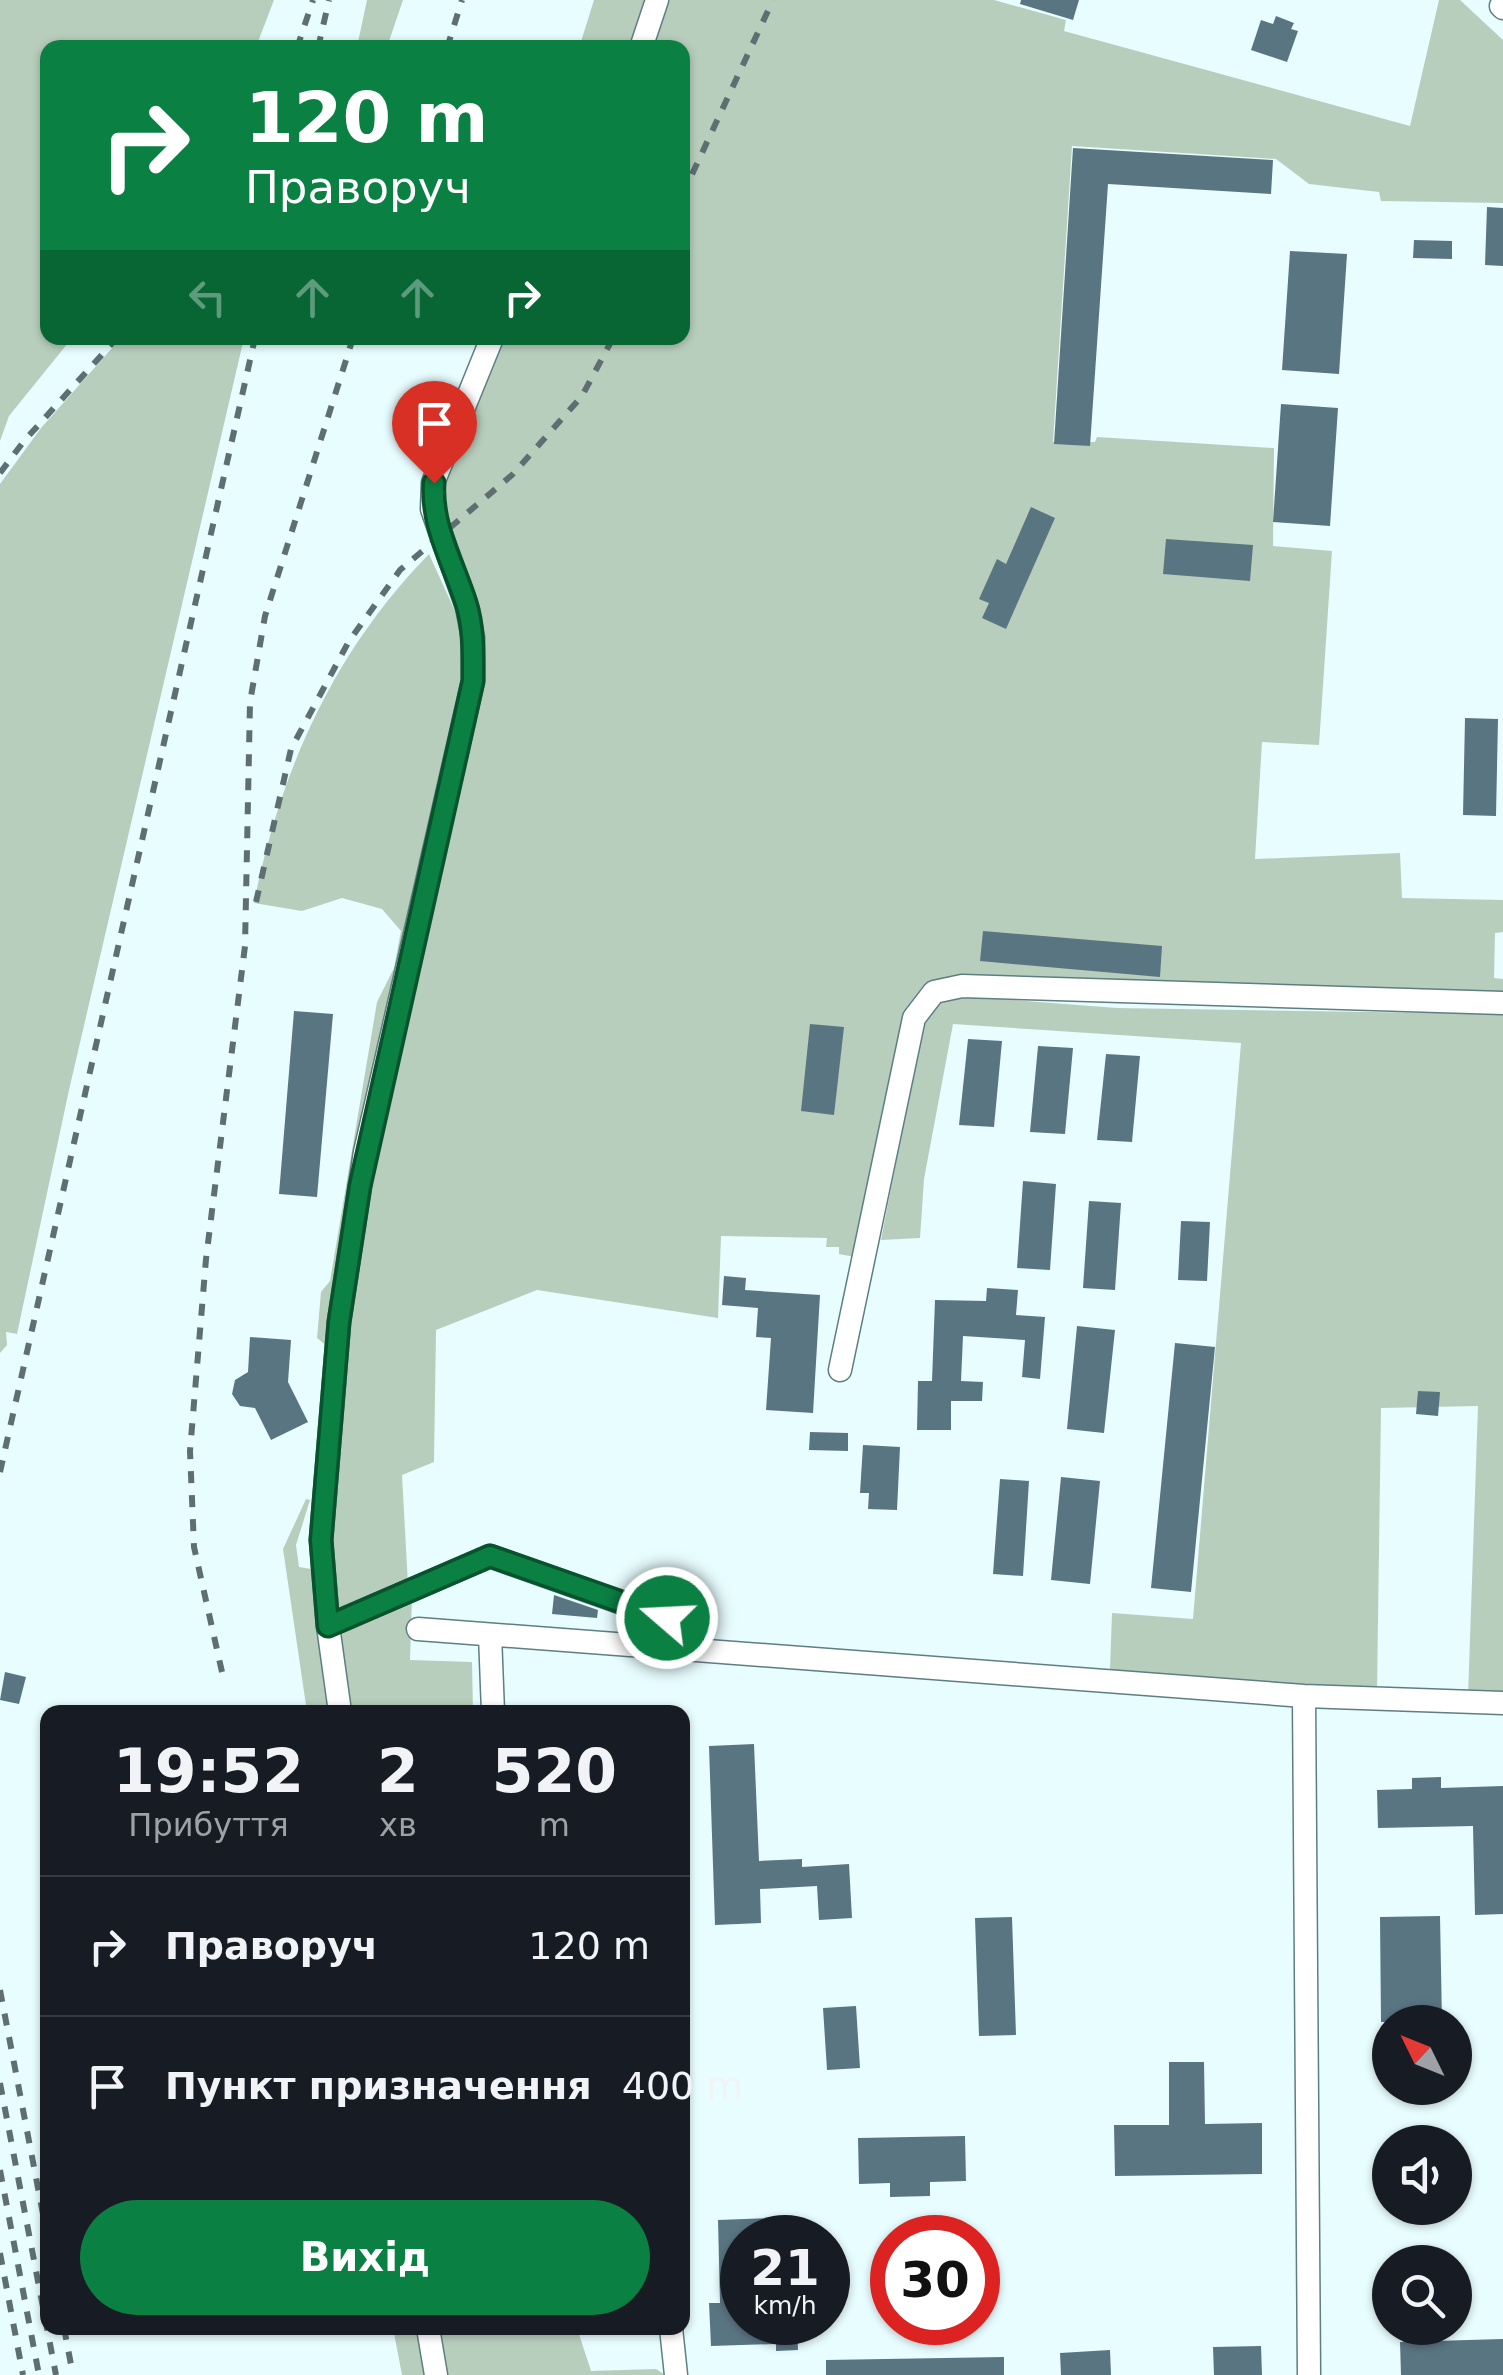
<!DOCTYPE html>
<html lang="uk">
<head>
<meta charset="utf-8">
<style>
	:root { --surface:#171b24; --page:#242831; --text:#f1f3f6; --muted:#9ea1a6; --line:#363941; --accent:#0b8043 }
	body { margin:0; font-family:"DejaVu Sans",sans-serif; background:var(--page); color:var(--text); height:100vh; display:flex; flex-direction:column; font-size:38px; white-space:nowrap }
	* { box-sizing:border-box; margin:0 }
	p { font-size:32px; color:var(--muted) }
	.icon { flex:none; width:55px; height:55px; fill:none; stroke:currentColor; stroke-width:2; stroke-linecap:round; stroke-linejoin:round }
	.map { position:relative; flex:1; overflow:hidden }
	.details { position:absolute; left:40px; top:1705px; width:650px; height:630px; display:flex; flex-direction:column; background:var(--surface); border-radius:20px; box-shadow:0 2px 8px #0004 }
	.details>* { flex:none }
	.top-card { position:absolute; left:40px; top:40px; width:650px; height:305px; border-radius:20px; box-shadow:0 2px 8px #0004; background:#0b8043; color:#fff; overflow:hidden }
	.needle { width:65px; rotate:313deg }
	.fabs { position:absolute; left:1372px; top:2005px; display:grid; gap:20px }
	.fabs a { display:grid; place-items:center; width:100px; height:100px; border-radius:50%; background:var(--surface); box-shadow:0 2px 8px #0004; font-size:50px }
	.speed { position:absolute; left:720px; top:2215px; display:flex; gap:20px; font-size:50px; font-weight:700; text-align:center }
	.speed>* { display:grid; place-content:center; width:130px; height:130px; border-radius:50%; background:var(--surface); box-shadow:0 2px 8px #0004; line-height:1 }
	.speed small { font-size:25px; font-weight:400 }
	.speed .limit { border:15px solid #d22; background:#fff; color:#111 }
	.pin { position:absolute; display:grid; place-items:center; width:85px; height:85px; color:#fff; margin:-102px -42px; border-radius:50% 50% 50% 0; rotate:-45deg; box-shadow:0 0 10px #0007 }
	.pin .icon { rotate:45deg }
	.me { position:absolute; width:110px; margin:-55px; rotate:289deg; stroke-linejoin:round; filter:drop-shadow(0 0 8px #0008) }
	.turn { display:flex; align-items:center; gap:35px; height:210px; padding:0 40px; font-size:45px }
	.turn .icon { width:130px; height:130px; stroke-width:2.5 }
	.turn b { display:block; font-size:70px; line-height:85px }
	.lanes { display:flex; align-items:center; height:95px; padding:0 40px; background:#0003; justify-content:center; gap:50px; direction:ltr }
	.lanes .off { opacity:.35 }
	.eta { display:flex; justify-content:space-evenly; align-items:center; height:170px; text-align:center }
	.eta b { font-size:60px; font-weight:700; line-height:70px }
	.button { display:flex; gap:20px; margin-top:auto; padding:20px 40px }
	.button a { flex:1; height:115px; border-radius:60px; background:var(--accent); color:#fff; font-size:40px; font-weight:700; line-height:115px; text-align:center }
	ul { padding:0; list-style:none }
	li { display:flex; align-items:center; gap:30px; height:140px; padding:0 40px; border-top:2px solid var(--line) }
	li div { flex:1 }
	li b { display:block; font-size:38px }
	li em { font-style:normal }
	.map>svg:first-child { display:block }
	.green { fill:#b8cebc }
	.building { fill:#5a7582 }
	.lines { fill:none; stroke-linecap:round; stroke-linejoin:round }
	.minor-casing { stroke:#5e7e81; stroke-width:25 }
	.minor { stroke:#fff; stroke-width:22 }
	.rail { stroke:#5f6f71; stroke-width:6; stroke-dasharray:12 12; stroke-linecap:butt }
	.route-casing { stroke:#07532c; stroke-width:25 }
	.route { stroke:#0b8043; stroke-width:18 }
</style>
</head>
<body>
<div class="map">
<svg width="1503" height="2375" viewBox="0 0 1503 2375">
	<rect width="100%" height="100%" fill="#e8fdff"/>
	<path class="green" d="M 0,0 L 274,0 L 256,47 L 48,48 L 48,338 L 72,338 L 9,416 L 0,441 Z
		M 367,0 L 403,0 L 387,47 L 357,47 Z
		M 594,0 L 651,0 L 635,47 L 579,48 Z
		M 663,0 L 994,0 L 1066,20 L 1064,31 L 1410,126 L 1439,0 L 1460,0 L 1503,40 L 1503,203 L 1381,201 L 1379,192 L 1309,184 L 1276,159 L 1072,146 L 1053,442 L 1095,442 L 1097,437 L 1274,448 L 1273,546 L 1332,551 L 1319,745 L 1262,742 L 1255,859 L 1400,853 L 1402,898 L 1503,900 L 1503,932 L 1495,933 L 1494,978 L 1503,979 L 1503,997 L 933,994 L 855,1257 L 839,1254 L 839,1247 L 826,1247 L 827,1238 L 721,1236 L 718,1318 L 537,1290 L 436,1330 L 434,1462 L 402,1475 L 408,1585 L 339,1615 L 325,1540 L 340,1452 L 347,1323 L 371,1153 L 478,680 L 432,512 L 491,338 L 682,338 L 682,48 L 647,47 Z
		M 121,338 L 244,338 L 69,1090 L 17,1334 L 6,1332 L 7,1345 L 0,1353 L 0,484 L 41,428 Z
		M 429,554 L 460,622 L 464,679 L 418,906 L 319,1487 L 313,1486 L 324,1457 L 327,1346 L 317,1338 L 321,1292 L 330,1281 L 377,1002 L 394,968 L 401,931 L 382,909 L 342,898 L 302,911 L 254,903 C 280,771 334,651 429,554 Z
		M 962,996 L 1117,1008 L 1503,1014 L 1503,1713 L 1468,1697 L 1478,1406 L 1381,1408 L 1377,1691 L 1114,1675 L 1110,1669 L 1112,1613 L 1193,1619 L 1241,1043 L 953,1024 L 924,1179 L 920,1238 L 881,1240 L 924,1018 L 938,1004 Z
		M 306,1499 L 310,1500 L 296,1545 L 299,1567 L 317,1570 L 335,1712 L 307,1712 L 283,1549 Z
		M 412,1597 L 410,1660 L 472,1662 L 473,1712 L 346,1712 L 339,1631 Z
		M 393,2328 L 422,2328 L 430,2375 L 402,2375 Z
		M 434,2328 L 577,2328 L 591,2371 L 656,2369 L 665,2375 L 442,2375 Z"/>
	<path class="building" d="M 1021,0 L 1079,0 L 1073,20 L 1020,4 Z
		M 1276,16 L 1294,23 L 1291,29 L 1298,31 L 1287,62 L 1251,50 L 1261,20 L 1273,24 Z
		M 1073,148 L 1273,160 L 1271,194 L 1108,184 L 1090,446 L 1054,444 Z
		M 1487,207 L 1503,208 L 1503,266 L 1485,265 Z
		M 1414,240 L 1452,241 L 1452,259 L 1413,258 Z
		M 1290,251 L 1347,254 L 1339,374 L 1282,370 Z
		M 1281,404 L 1338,408 L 1330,526 L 1273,522 Z
		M 1031,507 L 1055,518 L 1006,629 L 982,618 L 989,603 L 979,599 L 997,559 L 1006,564 Z
		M 1166,539 L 1253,545 L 1250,581 L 1163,574 Z
		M 1465,718 L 1498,719 L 1496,816 L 1463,815 Z
		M 983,931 L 1162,946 L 1160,977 L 980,961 Z
		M 294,1011 L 333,1014 L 317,1197 L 279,1194 Z
		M 810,1024 L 844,1027 L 834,1115 L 801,1111 Z
		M 968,1039 L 1002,1041 L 994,1127 L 959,1125 Z
		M 1038,1046 L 1073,1048 L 1065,1134 L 1030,1132 Z
		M 1106,1054 L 1140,1056 L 1132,1142 L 1097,1140 Z
		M 1023,1181 L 1056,1184 L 1050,1270 L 1017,1268 Z
		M 1089,1201 L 1121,1203 L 1115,1290 L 1083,1288 Z
		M 1181,1221 L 1210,1222 L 1207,1281 L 1178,1280 Z
		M 724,1276 L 746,1278 L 745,1290 L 820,1295 L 813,1413 L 766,1410 L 771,1338 L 756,1337 L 758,1308 L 722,1305 Z
		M 987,1288 L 1018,1290 L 1016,1315 L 1045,1317 L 1040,1379 L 1022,1377 L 1025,1340 L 963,1336 L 961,1381 L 983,1382 L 982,1401 L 951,1401 L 951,1430 L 917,1430 L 918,1381 L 932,1381 L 935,1300 L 986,1301 Z
		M 1077,1326 L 1115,1330 L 1104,1433 L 1067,1429 Z
		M 250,1337 L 291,1340 L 288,1382 L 308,1422 L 271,1440 L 255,1408 L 240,1406 L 232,1394 L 235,1380 L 248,1372 Z
		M 1175,1343 L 1215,1347 L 1191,1592 L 1151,1588 Z
		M 1418,1391 L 1440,1392 L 1438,1416 L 1416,1414 Z
		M 810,1432 L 848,1433 L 848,1451 L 809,1450 Z
		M 863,1445 L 900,1447 L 897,1510 L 868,1509 L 869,1493 L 860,1493 Z
		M 1061,1477 L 1100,1481 L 1090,1584 L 1051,1580 Z
		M 1000,1479 L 1029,1481 L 1023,1576 L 993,1574 Z
		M 554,1595 L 598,1610 L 597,1618 L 552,1614 Z
		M 5,1672 L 26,1677 L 19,1704 L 0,1700 Z
		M 754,1744 L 759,1861 L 802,1859 L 802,1867 L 849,1864 L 852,1918 L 819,1920 L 817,1886 L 760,1889 L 761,1923 L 715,1925 L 709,1746 Z
		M 1441,1777 L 1441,1788 L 1503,1786 L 1503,1914 L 1475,1915 L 1473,1826 L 1378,1828 L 1377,1790 L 1412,1789 L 1412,1778 Z
		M 1440,1916 L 1442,2022 L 1381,2022 L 1380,1917 Z
		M 1012,1917 L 1016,2035 L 979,2036 L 975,1918 Z
		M 856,2006 L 860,2068 L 827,2070 L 823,2008 Z
		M 1169,2062 L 1204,2062 L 1205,2124 L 1262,2123 L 1262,2174 L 1115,2176 L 1114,2125 L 1169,2125 Z
		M 965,2136 L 966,2181 L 930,2182 L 930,2196 L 890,2197 L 890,2183 L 859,2184 L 858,2138 Z
		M 773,2218 L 774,2238 L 742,2238 L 742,2322 L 797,2322 L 798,2350 L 776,2351 L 776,2344 L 711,2346 L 709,2303 L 720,2303 L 718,2220 Z
		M 1503,2339 L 1503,2375 L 1401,2375 L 1400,2342 Z
		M 1261,2346 L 1262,2375 L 1214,2375 L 1213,2347 Z
		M 1110,2350 L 1111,2375 L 1061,2375 L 1060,2353 Z
		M 1004,2357 L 1004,2375 L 826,2375 L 826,2360 Z"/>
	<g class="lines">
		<g class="minor-casing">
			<path id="minor" d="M 1501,6 L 1503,8
				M 641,48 L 657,0
				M 840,1370 L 914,1018 L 934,992 L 962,986 L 1503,1003
				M 328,1626 L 490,1556 L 667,1619 L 663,1646
				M 418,1629 L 1304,1696 L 1503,1703
				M 490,1635 L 493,1712
				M 1304,1696 L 1309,2375
				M 340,1712 L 328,1626 L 321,1540 L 339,1322 L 365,1152 L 473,681 L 473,638 L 467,607 L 432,509 L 433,483 L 492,338
				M 428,2328 L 436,2375
				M 671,2328 L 676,2375"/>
		</g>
		<use href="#minor" class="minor"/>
		<path class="rail" d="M 297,48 L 313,0
			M 318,48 L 329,0
			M 447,48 L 462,0
			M 682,196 L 773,0
			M 0,473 L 24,441 L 117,338
			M 256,902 L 291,749 L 349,641 L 400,570 L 512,475 L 582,396 L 613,338
			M 0,1472 L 255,338
			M 222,1672 L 194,1547 L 190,1451 L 206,1259 L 245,946 L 250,702 L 265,616 L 353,338
			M 0,1990 L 48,2240
			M 0,2083 L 56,2375
			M 0,2170 L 39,2375
			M 0,2253 L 23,2375
			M 64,2328 L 73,2375"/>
	</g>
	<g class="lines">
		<g class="route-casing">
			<path id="route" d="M 434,483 C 431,526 453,562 466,603 C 474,628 473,655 473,681 L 360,1186 L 339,1322 L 321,1540 L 328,1626 L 490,1556 L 667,1618"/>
		</g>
		<use href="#route" class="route"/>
	</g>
</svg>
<div class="fabs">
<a><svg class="needle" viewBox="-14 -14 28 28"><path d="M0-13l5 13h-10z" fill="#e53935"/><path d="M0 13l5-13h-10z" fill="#9ea1a6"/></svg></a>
<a><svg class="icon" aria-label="sound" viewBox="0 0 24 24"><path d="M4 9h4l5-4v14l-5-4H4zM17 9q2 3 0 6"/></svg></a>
<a><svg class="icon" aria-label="search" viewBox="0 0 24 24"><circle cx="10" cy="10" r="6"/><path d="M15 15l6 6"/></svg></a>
</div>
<div class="speed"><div>21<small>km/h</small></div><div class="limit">30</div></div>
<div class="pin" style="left:434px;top:483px;background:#d93025"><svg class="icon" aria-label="arrive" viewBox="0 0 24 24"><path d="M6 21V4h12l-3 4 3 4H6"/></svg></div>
<svg class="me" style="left:667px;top:1618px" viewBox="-20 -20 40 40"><circle r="17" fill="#0b8043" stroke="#fff" stroke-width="3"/><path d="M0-11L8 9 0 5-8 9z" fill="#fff"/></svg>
<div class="top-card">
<div class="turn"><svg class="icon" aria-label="right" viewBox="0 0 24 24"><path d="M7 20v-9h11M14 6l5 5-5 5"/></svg><div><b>120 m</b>Праворуч</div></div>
<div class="lanes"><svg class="icon off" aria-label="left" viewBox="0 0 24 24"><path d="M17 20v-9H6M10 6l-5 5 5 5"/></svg><svg class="icon off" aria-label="ahead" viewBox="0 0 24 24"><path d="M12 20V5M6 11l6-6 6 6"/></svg><svg class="icon off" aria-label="ahead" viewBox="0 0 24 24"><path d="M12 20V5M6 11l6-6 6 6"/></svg><svg class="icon" aria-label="right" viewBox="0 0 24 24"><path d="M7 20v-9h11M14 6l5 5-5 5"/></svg></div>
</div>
<section class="details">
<div class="eta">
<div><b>19:52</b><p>Прибуття</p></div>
<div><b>2</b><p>хв</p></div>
<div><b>520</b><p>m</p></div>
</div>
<ul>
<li><svg class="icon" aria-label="right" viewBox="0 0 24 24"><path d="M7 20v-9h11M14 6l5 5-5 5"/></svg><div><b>Праворуч</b></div><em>120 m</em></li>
<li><svg class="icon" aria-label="arrive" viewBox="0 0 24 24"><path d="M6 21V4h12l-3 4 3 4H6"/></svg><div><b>Пункт призначення</b></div><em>400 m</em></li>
</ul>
<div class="button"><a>Вихід</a></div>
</section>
</div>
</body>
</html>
